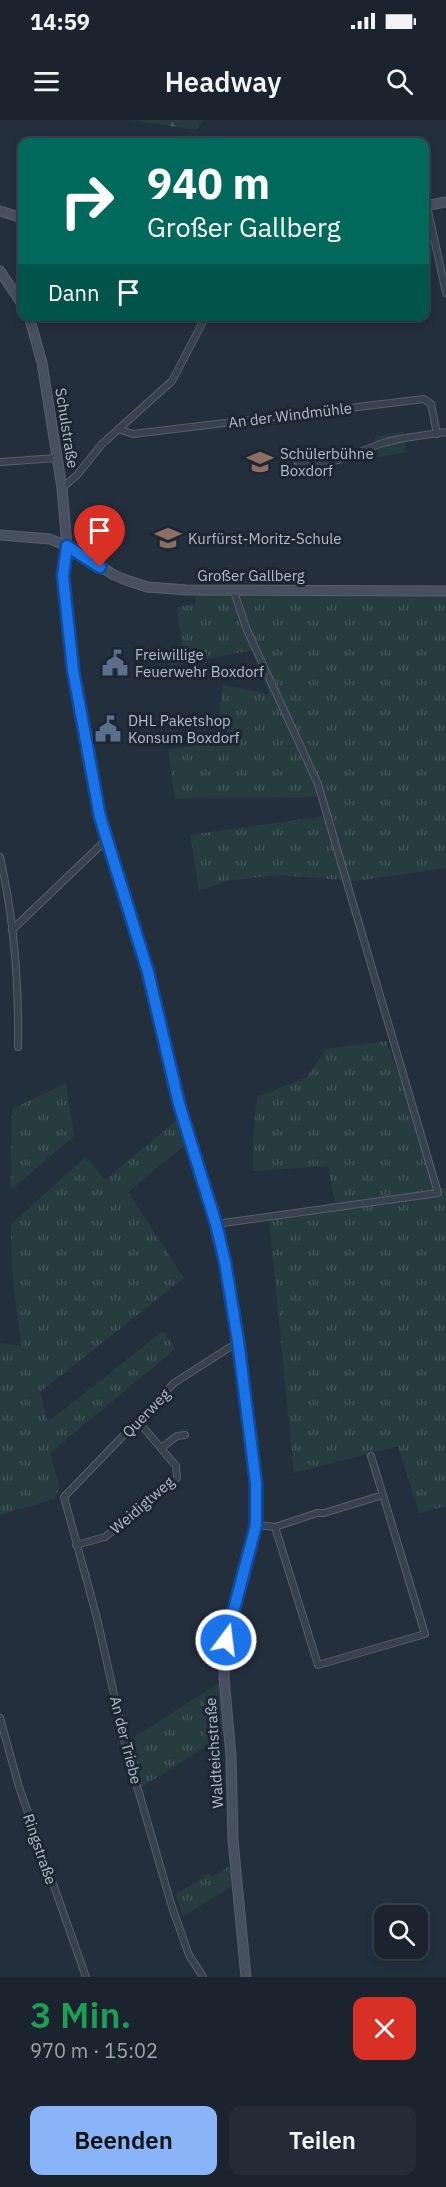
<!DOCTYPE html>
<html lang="de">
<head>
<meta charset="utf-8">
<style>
	:root { --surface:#1b232e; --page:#242b36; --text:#f1f3f6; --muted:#a0a4aa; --line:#39404a; --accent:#8ab4f8 }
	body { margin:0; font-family:"IBM Plex Sans",sans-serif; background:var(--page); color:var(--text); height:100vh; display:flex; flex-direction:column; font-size:22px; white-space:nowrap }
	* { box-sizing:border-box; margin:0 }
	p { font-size:20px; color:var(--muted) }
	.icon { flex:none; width:33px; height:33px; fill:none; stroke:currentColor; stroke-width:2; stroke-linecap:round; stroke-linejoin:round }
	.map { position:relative; height:1857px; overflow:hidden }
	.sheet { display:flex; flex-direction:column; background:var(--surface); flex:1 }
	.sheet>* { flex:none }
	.top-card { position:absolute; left:18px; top:18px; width:411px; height:183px; border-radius:12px; box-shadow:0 3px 9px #0003,0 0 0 2px var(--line); background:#00695c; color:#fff; overflow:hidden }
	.tools { position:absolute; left:374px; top:1785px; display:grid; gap:12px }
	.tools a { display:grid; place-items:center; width:54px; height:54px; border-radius:12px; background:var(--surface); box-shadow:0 3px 9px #0003,0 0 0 2px var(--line); font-size:30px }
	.pin { position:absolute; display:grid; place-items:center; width:51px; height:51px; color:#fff; margin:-62px -26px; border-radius:50% 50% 50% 0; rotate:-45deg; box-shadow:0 0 6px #0007 }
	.pin .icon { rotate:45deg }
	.me { position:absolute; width:66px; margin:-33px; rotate:15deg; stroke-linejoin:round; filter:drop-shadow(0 0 4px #0008) }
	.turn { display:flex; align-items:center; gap:21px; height:126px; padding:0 30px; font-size:27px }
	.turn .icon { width:78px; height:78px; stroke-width:2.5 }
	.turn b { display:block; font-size:42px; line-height:51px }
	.then { display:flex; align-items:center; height:57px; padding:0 30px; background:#0003; gap:12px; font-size:22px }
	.round { display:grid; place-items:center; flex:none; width:63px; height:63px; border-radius:12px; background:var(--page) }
	.overview { display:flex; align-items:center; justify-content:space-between; height:102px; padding:0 30px }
	h1 { font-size:36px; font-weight:600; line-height:45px; color:#1e9e55 }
	.primary-button { display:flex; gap:12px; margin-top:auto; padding:12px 30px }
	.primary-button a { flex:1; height:69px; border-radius:12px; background:var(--accent); color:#111; font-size:24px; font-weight:600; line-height:69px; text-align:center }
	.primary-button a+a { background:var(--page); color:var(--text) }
	.status { display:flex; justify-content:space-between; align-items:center; height:42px; padding:0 30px; background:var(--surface); direction:ltr }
	.status svg { height:16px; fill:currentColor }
	header { display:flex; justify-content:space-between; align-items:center; height:78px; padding:0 30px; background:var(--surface); font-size:27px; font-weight:600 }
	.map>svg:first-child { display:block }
	.grass { fill:url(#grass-tufts) }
	.forest { fill:url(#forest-firs) }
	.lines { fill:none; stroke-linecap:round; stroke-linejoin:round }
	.street-casing { stroke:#565f6c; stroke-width:8 }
	.secondary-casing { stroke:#565f6c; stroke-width:11 }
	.street { stroke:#38414e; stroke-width:6 }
	.secondary { stroke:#465061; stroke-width:9 }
	.route-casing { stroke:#114b97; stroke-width:15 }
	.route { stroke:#1a73e8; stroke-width:10 }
	.labels { text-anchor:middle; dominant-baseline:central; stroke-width:6; stroke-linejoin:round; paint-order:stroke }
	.street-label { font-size:15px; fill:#b4bcc9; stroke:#1d2633 }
	.poi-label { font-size:15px; fill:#b4bcc9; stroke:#1d2633; text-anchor:start }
</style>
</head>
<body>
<div class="status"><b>14:59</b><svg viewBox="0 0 49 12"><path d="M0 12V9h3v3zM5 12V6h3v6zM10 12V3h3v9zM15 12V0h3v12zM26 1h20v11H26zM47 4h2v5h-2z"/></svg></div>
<header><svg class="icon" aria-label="menu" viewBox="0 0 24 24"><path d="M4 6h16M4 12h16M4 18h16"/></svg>Headway<svg class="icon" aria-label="search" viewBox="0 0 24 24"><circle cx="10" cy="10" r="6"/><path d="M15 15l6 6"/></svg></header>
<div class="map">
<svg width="446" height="1857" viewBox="0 0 446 1857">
	<defs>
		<pattern id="grass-tufts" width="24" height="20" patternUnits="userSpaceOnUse" patternTransform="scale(1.5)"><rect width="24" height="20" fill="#263c3f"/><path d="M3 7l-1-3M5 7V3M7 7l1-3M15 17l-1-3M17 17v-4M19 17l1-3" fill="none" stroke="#435659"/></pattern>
		<pattern id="forest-firs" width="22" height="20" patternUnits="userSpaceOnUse" patternTransform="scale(1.5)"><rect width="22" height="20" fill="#263c3f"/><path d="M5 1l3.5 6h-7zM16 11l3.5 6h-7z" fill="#435659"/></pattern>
	</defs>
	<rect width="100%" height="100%" fill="#242f3e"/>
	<path class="grass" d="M 403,312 L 406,332 L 379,337 L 375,317 Z
		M 230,473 L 250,523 L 237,473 L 446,474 L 446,748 L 355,761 L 276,755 L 226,761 L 199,771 L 190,715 L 325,696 L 318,677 L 175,679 L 168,630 L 216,622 L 223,565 L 269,574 L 253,530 L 169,546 L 166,528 L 182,525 L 177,487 L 196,484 L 195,475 Z
		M 386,921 L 441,1068 L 446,1068 L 446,1386 L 419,1393 L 398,1326 L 294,1353 L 269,1099 L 335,1082 L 328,1046 L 253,1051 L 253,1019 L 257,977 L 307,957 L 326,929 Z
		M 66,963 L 74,1016 L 11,1070 L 12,989 Z
		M 179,998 L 187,1023 L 128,1072 L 184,1158 L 40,1272 L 48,1302 L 163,1211 L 175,1229 L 50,1333 L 60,1368 L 54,1379 L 0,1395 L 0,1223 L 22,1226 C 15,1183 11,1148 11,1104 L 86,1037 L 105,1060 Z
		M 219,1563 L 224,1615 L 142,1667 L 130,1620 Z
		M 230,1746 L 232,1766 L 187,1794 L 182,1795 L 176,1774 L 209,1754 L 212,1757 Z"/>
	<path class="forest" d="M 132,0 L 204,0 L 196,10 Z"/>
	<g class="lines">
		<g class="street-casing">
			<path id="street" d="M 427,86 L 446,173
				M 118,309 L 133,314 L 424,279 L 431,284 L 437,314
				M 0,342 L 57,338
				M 298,342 C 314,355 368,327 386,322 C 406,317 426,315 446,312
				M 62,368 L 77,355 L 102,324 L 172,261 L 206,196
				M 0,737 C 14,799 19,864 18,927
				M 12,810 L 106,720
				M 216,1104 L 438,1073 L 318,664 L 247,510 L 233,469
				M 161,1328 L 177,1316 L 185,1315
				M 371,1336 L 383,1375
				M 257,1405 L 275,1407 L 317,1393 L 324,1393 L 383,1375 L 425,1514 L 318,1545 L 275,1407
				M 76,1425 L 105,1417 L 177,1358 L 176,1346 L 138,1301
				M 0,1598 L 19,1667 L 86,1857
				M 203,1857 L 189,1835 L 172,1787 L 126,1628 L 97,1498 L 64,1377 L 174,1263 L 238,1222"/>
		</g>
		<g class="secondary-casing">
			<path id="secondary" d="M 424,86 L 446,82
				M 0,91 L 22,98
				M 0,151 L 22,184
				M 29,196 L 42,243 L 62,368 L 67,426 L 63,456 L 73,550 L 100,697 L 148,852 L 179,984 L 216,1104 L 225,1142 L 244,1257 L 256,1363 L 257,1405 L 226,1520 L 224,1558 L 231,1636 L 233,1720 L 246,1857
				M 0,415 L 50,419 L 67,426 L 114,455 L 126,460 L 147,467 L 187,470 L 446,471"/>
		</g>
		<use href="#street" class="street"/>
		<use href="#secondary" class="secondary"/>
	</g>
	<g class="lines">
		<g class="route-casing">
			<path id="route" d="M 100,447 L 67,426 L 63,456 L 73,550 L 100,697 L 148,852 L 179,984 L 216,1104 L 225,1142 L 238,1221 L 256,1363 L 256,1405 L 226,1520"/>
		</g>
		<use href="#route" class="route"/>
	</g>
	<defs>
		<g id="school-bare" transform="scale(2.07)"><path d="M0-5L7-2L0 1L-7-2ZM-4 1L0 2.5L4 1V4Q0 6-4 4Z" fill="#8d6e63" stroke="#1d2633" stroke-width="2.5" paint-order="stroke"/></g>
		<g id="civic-bare" transform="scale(2.07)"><path d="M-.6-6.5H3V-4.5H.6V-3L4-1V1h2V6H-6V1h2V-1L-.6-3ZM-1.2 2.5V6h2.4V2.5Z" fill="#5c6f8a" stroke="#1d2633" stroke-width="2.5" paint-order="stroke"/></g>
	</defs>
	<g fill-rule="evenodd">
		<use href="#school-bare" x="260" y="342"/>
		<use href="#school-bare" x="168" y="418"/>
		<use href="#civic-bare" x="115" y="543"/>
		<use href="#civic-bare" x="108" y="609"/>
	</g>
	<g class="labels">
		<g class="street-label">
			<text transform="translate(290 295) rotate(-7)">An der Windmühle</text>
			<text transform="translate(67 308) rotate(81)">Schulstraße</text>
			<text x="251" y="455">Großer Gallberg</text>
			<text transform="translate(146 1293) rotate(-46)">Querweg</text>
			<text transform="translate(142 1385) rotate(-41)">Weidigtweg</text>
			<text transform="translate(126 1620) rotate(76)">An der Triebe</text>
			<text transform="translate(214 1633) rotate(-94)">Waldteichstraße</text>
			<text transform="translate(40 1729) rotate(71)">Ringstraße</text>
		</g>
		<g class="poi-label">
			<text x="280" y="333">Schülerbühne<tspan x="280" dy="17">Boxdorf</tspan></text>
			<text x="188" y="418">Kurfürst-Moritz-Schule</text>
			<text x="135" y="534">Freiwillige<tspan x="135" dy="17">Feuerwehr Boxdorf</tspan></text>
			<text x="128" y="600">DHL Paketshop<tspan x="128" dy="17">Konsum Boxdorf</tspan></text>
		</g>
	</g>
</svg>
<div class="tools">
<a><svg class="icon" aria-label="search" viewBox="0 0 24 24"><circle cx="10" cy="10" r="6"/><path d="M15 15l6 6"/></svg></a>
</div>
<div class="pin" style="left:100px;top:447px;background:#d93025"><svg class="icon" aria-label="arrive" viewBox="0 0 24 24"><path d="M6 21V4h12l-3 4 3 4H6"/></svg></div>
<svg class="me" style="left:226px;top:1520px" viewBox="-20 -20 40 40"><circle r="17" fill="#1a73e8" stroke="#fff" stroke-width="3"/><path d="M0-11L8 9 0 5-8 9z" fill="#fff"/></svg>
<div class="top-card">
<div class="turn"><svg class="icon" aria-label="right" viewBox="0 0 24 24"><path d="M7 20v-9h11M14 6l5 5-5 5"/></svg><div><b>940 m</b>Großer Gallberg</div></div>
<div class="then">Dann<svg class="icon" aria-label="arrive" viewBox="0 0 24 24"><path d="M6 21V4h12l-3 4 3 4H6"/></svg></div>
</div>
</div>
<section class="sheet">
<div class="overview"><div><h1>3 Min.</h1><p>970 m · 15:02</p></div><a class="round" style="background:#d93025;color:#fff"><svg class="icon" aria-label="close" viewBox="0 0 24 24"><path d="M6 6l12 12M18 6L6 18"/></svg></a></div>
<div class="primary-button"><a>Beenden</a><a>Teilen</a></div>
</section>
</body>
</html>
